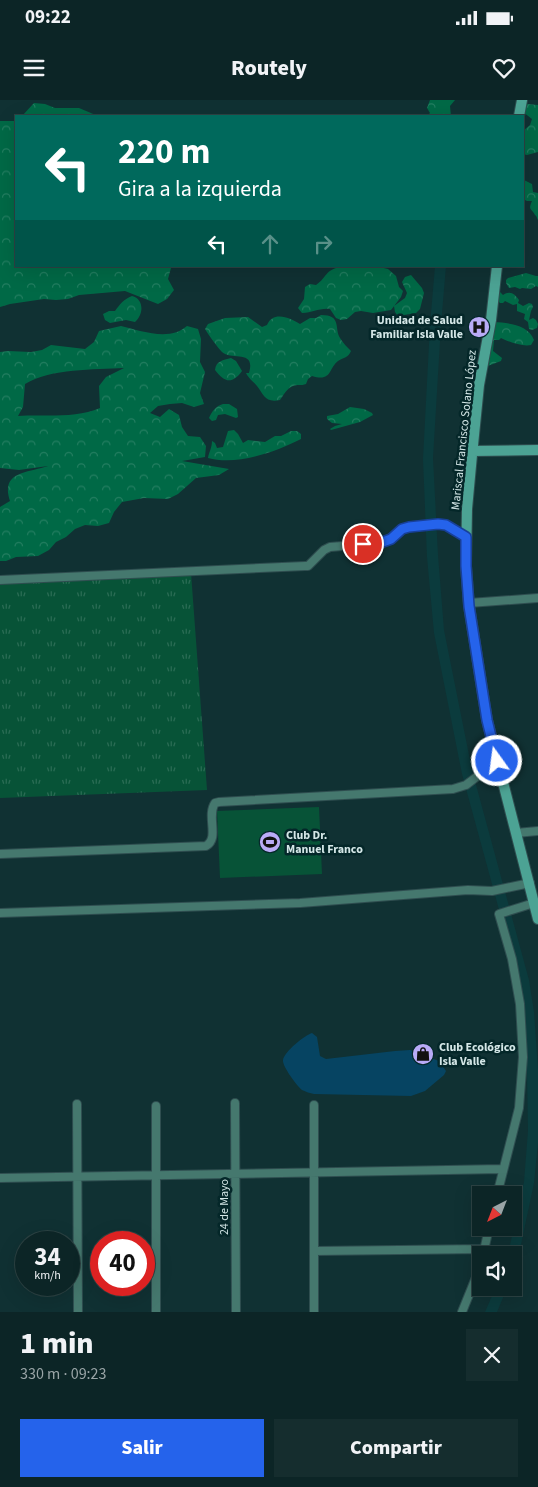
<!DOCTYPE html>
<html lang="es">
<head>
<meta charset="utf-8">
<style>
	:root { --surface:#0c2526; --page:#152d2e; --text:#f1f3f6; --muted:#9aa5a7; --line:#2c4243; --accent:#2563eb }
	body { margin:0; font-family:"Source Sans 3",sans-serif; background:var(--page); color:var(--text); height:100vh; display:flex; flex-direction:column; font-size:19px; white-space:nowrap }
	* { box-sizing:border-box; margin:0 }
	p { font-size:16px; color:var(--muted) }
	.icon { flex:none; width:28px; height:28px; fill:none; stroke:currentColor; stroke-width:2; stroke-linecap:round; stroke-linejoin:round }
	.map { position:relative; height:1212px; overflow:hidden }
	.panel { display:flex; flex-direction:column; background:var(--surface); flex:1 }
	.panel>* { flex:none }
	.top-card { position:absolute; left:15px; top:15px; width:509px; height:152px; border-radius:0px; box-shadow:0 5px 20px #0002,0 0 0 1px var(--line); background:#00695c; color:#fff; overflow:hidden }
	.needle { width:32px; rotate:222deg }
	.fabs { position:absolute; left:472px; top:1086px; display:grid; gap:10px }
	.fabs a { display:grid; place-items:center; width:50px; height:50px; border-radius:0px; background:var(--surface); box-shadow:0 5px 20px #0002,0 0 0 1px var(--line); font-size:25px }
	.speed { position:absolute; left:15px; top:1131px; display:flex; gap:10px; font-size:25px; font-weight:700; text-align:center }
	.speed>* { display:grid; place-content:center; width:65px; height:65px; border-radius:50%; background:var(--surface); box-shadow:0 5px 20px #0002,0 0 0 1px var(--line); line-height:1 }
	.speed small { font-size:12px; font-weight:400 }
	.speed .limit { border:8px solid #d22; background:#fff; color:#111 }
	.pin { position:absolute; display:grid; place-items:center; width:42px; height:42px; color:#fff; margin:-21px; border:2px solid #fff; border-radius:50%; box-shadow:0 1px 5px #0007 }
	.me { position:absolute; width:55px; margin:-28px; rotate:346deg; stroke-linejoin:round; filter:drop-shadow(0 0 4px #0008) }
	.turn { display:flex; align-items:center; gap:18px; height:105px; padding:0 20px; font-size:22px }
	.turn .icon { width:65px; height:65px; stroke-width:2.5 }
	.turn b { display:block; font-size:35px; line-height:42px }
	.lanes { display:flex; align-items:center; height:48px; padding:0 20px; background:#0003; justify-content:center; gap:25px; direction:ltr }
	.lanes .off { opacity:.35 }
	.round { display:grid; place-items:center; flex:none; width:52px; height:52px; border-radius:0px; background:var(--page) }
	.headline { display:flex; align-items:center; justify-content:space-between; height:85px; padding:0 20px }
	h1 { font-size:30px; font-weight:800; line-height:38px }
	.action { display:flex; gap:10px; margin-top:auto; padding:10px 20px }
	.action a { flex:1; height:58px; border-radius:0px; background:var(--accent); color:#fff; font-size:20px; font-weight:800; line-height:58px; text-align:center }
	.action a+a { background:var(--page); color:var(--text) }
	.status { display:flex; justify-content:space-between; align-items:center; height:35px; padding:0 25px; background:var(--surface); direction:ltr }
	.status svg { height:14px; fill:currentColor }
	header { display:flex; justify-content:space-between; align-items:center; height:65px; padding:0 20px; background:var(--surface); font-size:22px; font-weight:800 }
	.map>svg:first-child { display:block }
	.built { fill:#0b3b3d }
	.grass { fill:url(#grass-tufts) }
	.forest { fill:url(#forest-crowns); fill-rule:evenodd }
	.pitch { fill:#075337 }
	.water { fill:#064462 }
	.lines { fill:none; stroke-linecap:round; stroke-linejoin:round }
	.street-casing { stroke:#2f4e50; stroke-width:10 }
	.secondary-casing { stroke:#2f4e50; stroke-width:12 }
	.street { stroke:#45786e; stroke-width:8 }
	.secondary { stroke:#4ca394; stroke-width:10 }
	.route-casing { stroke:#184099; stroke-width:12 }
	.route { stroke:#2563eb; stroke-width:9 }
	.labels { text-anchor:middle; dominant-baseline:central; stroke-width:5; stroke-linejoin:round; paint-order:stroke }
	.poi-label { font-size:12px; font-weight:bold; fill:#d4e7e7; stroke:#042729; text-anchor:start }
	.street-label { font-size:12px; fill:#d4e7e7; stroke:#042729 }
</style>
</head>
<body>
<div class="status"><b>09:22</b><svg viewBox="0 0 49 12"><path d="M0 12V9h3v3zM5 12V6h3v6zM10 12V3h3v9zM15 12V0h3v12zM26 1h20v11H26zM47 4h2v5h-2z"/></svg></div>
<header><svg class="icon" aria-label="menu" viewBox="0 0 24 24"><path d="M4 6h16M4 12h16M4 18h16"/></svg>Routely<svg class="icon" aria-label="heart" viewBox="0 0 24 24"><path d="M12 20l-8-8c-3-5 5-10 8-4 3-6 11-1 8 4z"/></svg></header>
<div class="map">
<svg width="538" height="1212" viewBox="0 0 538 1212">
	<defs>
		<pattern id="grass-tufts" width="24" height="20" patternUnits="userSpaceOnUse" patternTransform="scale(1.25)"><rect width="24" height="20" fill="#075337"/><path d="M3 7l-1-3M5 7V3M7 7l1-3M15 17l-1-3M17 17v-4M19 17l1-3" fill="none" stroke="#2a6c54"/></pattern>
		<pattern id="forest-crowns" width="20" height="18" patternUnits="userSpaceOnUse" patternTransform="scale(1.25)"><rect width="20" height="18" fill="#006946"/><path d="M2 6a3 3 0 1 1 6 0M12 15a3 3 0 1 1 6 0" fill="none" stroke="#247e61"/></pattern>
	</defs>
	<rect width="100%" height="100%" fill="#103133"/>
	<path class="built" d="M 435,166 L 446,166 L 441,225 L 433,358 L 438,455 L 444,530 L 472,670 L 529,880 L 534,912 L 538,969 L 538,1043 L 534,1083 L 520,1149 L 514,1168 L 514,1155 L 507,1155 L 510,1145 L 524,1082 L 528,1031 L 527,970 L 523,915 L 519,883 L 462,674 L 434,533 L 427,457 L 423,359 L 430,225 Z
		M 495,1189 L 495,1188 L 507,1188 L 497,1212 L 485,1212 Z"/>
	<path class="grass" d="M 191,473 L 207,690 L 0,698 L 0,482 Z"/>
	<path class="forest" d="M 430,0 L 455,0 L 450,6 L 451,16 L 427,16 L 430,13 L 427,8 Z
		M 34,3 L 45,4 L 55,8 L 79,8 L 98,16 L 22,16 Z
		M 527,4 L 538,5 L 538,52 L 527,55 L 523,54 L 523,31 L 530,25 L 532,19 L 523,12 L 522,6 Z
		M 0,21 L 16,21 L 16,166 L 177,166 L 171,168 L 168,179 L 174,190 L 167,199 L 158,204 L 125,191 L 79,195 L 68,199 L 56,200 L 44,199 L 10,204 L 0,207 Z
		M 522,79 L 532,84 L 533,92 L 538,93 L 538,120 C 537,119 537,116 535,115 C 531,108 528,110 532,101 L 527,101 L 525,100 L 525,94 L 523,94 Z
		M 342,166 L 375,166 L 388,169 L 396,176 L 399,187 L 403,191 L 401,197 L 391,210 L 373,213 L 361,211 L 355,212 L 347,219 L 341,220 L 336,218 L 330,209 C 318,208 313,213 302,213 L 298,208 L 304,199 L 305,187 L 310,184 L 316,185 C 328,177 323,171 342,166 Z
		M 526,173 L 536,176 L 538,176 L 538,187 L 536,186 L 531,189 L 522,188 L 520,189 L 515,187 L 509,188 L 506,183 L 506,180 L 508,178 Z
		M 411,175 L 422,188 L 424,193 L 420,209 L 416,213 L 398,216 L 395,212 L 394,206 L 405,198 L 407,193 L 402,182 L 405,177 Z
		M 497,189 L 503,195 C 510,190 515,194 519,200 L 518,203 L 523,206 L 529,203 L 532,204 L 533,207 L 531,211 L 529,220 L 533,218 L 536,220 L 538,224 L 537,228 L 532,230 L 529,229 L 528,222 L 524,219 L 525,214 L 517,211 L 517,204 L 513,205 L 505,201 L 503,203 L 500,203 L 498,201 Z
		M 132,196 C 144,199 144,214 135,222 L 126,220 L 110,223 L 105,220 L 103,214 L 109,211 L 115,211 C 120,204 124,199 132,196 Z
		M 321,215 C 342,215 334,228 340,238 C 343,243 347,247 351,251 C 348,258 344,257 338,261 C 328,269 332,282 312,276 L 308,279 L 306,284 C 301,286 297,284 293,286 C 287,288 283,296 280,300 C 265,303 264,295 257,286 C 253,281 249,279 246,273 L 249,273 C 256,249 232,261 222,252 C 218,248 208,234 205,229 L 208,224 L 225,218 L 248,217 L 262,227 L 267,225 C 273,210 291,218 300,224 L 310,218 L 316,218 Z
		M 494,222 C 507,223 528,224 534,240 L 531,245 C 523,247 509,242 501,238 L 499,240 L 494,240 L 493,251 L 502,258 L 501,261 L 485,267 Z
		M 121,226 C 138,230 159,238 177,232 C 180,231 184,228 187,226 L 198,229 L 201,239 L 200,262 L 205,272 L 200,293 L 204,304 L 194,307 L 182,303 L 170,304 L 158,306 L 150,313 L 160,317 L 169,309 L 179,315 L 182,327 L 188,336 L 200,337 L 206,346 L 205,357 L 182,361 L 229,369 L 219,375 L 196,378 L 178,394 L 168,399 L 144,398 L 122,402 L 114,412 L 109,423 L 98,426 L 85,425 L 75,429 L 66,437 L 56,442 L 49,450 L 38,456 L 16,457 L 6,461 L 0,461 L 0,407 L 10,401 C 0,371 28,373 48,366 L 19,370 L 0,368 L 0,252 L 8,251 L 31,252 L 42,250 L 51,245 L 85,249 L 94,242 L 99,231 ZM 124,268 L 106,277 L 99,286 L 100,308 C 75,319 44,314 18,316 L 23,307 L 25,284 C 52,268 93,270 124,268 Z
		M 231,258 L 236,261 L 242,271 C 232,285 224,282 215,270 C 216,261 223,260 231,258 Z
		M 223,304 L 229,304 L 237,309 L 238,317 L 236,318 L 225,314 L 218,315 L 216,320 L 212,321 L 209,318 C 212,311 216,306 223,304 Z
		M 350,307 L 364,309 L 372,313 L 373,315 L 360,322 L 331,330 L 330,329 L 335,326 L 342,324 L 332,323 L 327,319 L 327,316 L 338,314 Z
		M 234,330 L 238,334 L 243,343 L 248,340 L 265,342 L 275,336 L 281,336 L 291,331 L 297,331 L 301,334 L 301,339 C 275,352 237,366 208,358 C 209,352 212,348 212,341 L 215,343 L 217,348 L 223,347 L 228,331 Z"/>
	<path class="pitch" d="M 319,707 L 322,774 L 220,778 L 217,711 Z"/>
	<path class="water" d="M 312,933 L 317,937 L 320,956 L 326,959 L 395,951 L 410,950 L 439,961 L 446,971 L 444,975 L 425,991 L 411,996 L 314,994 C 310,993 306,992 302,990 C 297,986 282,966 283,960 C 284,952 305,935 312,933 Z"/>
	<g class="lines">
		<g class="street-casing">
			<path id="street" d="M 0,480 L 305,466 L 308,466 L 324,450 L 330,447 L 380,443 L 391,439 L 402,429 L 409,427 L 438,424 L 446,425 L 466,437
				M 469,503 L 538,498
				M 516,733 L 538,731
				M 0,754 L 206,746 C 220,738 206,716 215,703 L 219,702 L 453,689 L 466,685 L 497,661
				M 0,813 L 300,803 L 468,790 L 492,791 L 530,783
				M 235,1003 L 236,1212
				M 77,1004 L 78,1212
				M 314,1005 L 314,1212
				M 156,1006 L 156,1212
				M 0,1078 L 502,1069
				M 497,1095 L 519,1008 L 523,957 L 520,904 L 512,859 L 499,814 L 534,803
				M 314,1151 L 484,1149
				M 483,1155 L 489,1128
				M 462,1212 L 477,1175 L 481,1160"/>
		</g>
		<g class="secondary-casing">
			<path id="secondary" d="M 519,16 L 522,0
				M 497,166 L 491,220 L 479,285 L 472,355 L 467,409 L 466,466 L 469,506 L 487,620 L 538,819
				M 472,351 L 538,350"/>
		</g>
		<use href="#street" class="street"/>
		<use href="#secondary" class="secondary"/>
	</g>
	<g class="lines">
		<g class="route-casing">
			<path id="route" d="M 363,444 L 380,443 L 391,439 L 402,429 L 409,427 L 438,424 L 446,425 L 466,437 L 466,466 L 469,506 L 487,620 L 497,661"/>
		</g>
		<use href="#route" class="route"/>
	</g>
	<defs>
		<g id="hospital-disc" transform="scale(1.125)"><circle r="9.5" fill="#b9abf7" stroke="#042729"/><path d="M-5-5h3v3.5h4V-5h3V5h-3V1.5h-4V5h-3Z" fill="#111"/></g>
		<g id="stadium-disc" transform="scale(1.125)"><circle r="9.5" fill="#b9abf7" stroke="#042729"/><path d="M0-5a6.5 5 0 1 0 0 10a6.5 5 0 1 0 0-10ZM-3.5-1.8h7v3.6h-7Z" fill="#111"/></g>
		<g id="shop-disc" transform="scale(1.125)"><circle r="9.5" fill="#b9abf7" stroke="#042729"/><path d="M-5-2.5h2.3a2.7 3.5 0 0 1 5.4 0H5L5.5 6h-11ZM-1.5-2.5h3a1.5 2.3 0 0 0-3 0Z" fill="#111"/></g>
	</defs>
	<g fill-rule="evenodd">
		<use href="#hospital-disc" x="479" y="227"/>
		<use href="#stadium-disc" x="270" y="742"/>
		<use href="#shop-disc" x="423" y="954"/>
	</g>
	<g class="labels">
		<g class="poi-label">
			<text x="463" y="220" text-anchor="end">Unidad de Salud<tspan x="463" dy="14">Familiar Isla Valle</tspan></text>
			<text x="286" y="735">Club Dr.<tspan x="286" dy="14">Manuel Franco</tspan></text>
			<text x="439" y="947">Club Ecológico<tspan x="439" dy="14">Isla Valle</tspan></text>
		</g>
		<g class="street-label">
			<text transform="translate(464 330) rotate(-84)">Mariscal Francisco Solano López</text>
			<text transform="translate(224 1107) rotate(-90)">24 de Mayo</text>
		</g>
	</g>
</svg>
<div class="fabs">
<a><svg class="needle" viewBox="-14 -14 28 28"><path d="M0-13l5 13h-10z" fill="#e53935"/><path d="M0 13l5-13h-10z" fill="#9aa5a7"/></svg></a>
<a><svg class="icon" aria-label="sound" viewBox="0 0 24 24"><path d="M4 9h4l5-4v14l-5-4H4zM17 9q2 3 0 6"/></svg></a>
</div>
<div class="speed"><div>34<small>km/h</small></div><div class="limit">40</div></div>
<div class="pin" style="left:363px;top:444px;background:#d93025"><svg class="icon" aria-label="arrive" viewBox="0 0 24 24"><path d="M6 21V4h12l-3 4 3 4H6"/></svg></div>
<svg class="me" style="left:497px;top:661px" viewBox="-20 -20 40 40"><circle r="17" fill="#2563eb" stroke="#fff" stroke-width="3"/><path d="M0-11L8 9 0 5-8 9z" fill="#fff"/></svg>
<div class="top-card">
<div class="turn"><svg class="icon" aria-label="left" viewBox="0 0 24 24"><path d="M17 20v-9H6M10 6l-5 5 5 5"/></svg><div><b>220 m</b>Gira a la izquierda</div></div>
<div class="lanes"><svg class="icon" aria-label="left" viewBox="0 0 24 24"><path d="M17 20v-9H6M10 6l-5 5 5 5"/></svg><svg class="icon off" aria-label="ahead" viewBox="0 0 24 24"><path d="M12 20V5M6 11l6-6 6 6"/></svg><svg class="icon off" aria-label="right" viewBox="0 0 24 24"><path d="M7 20v-9h11M14 6l5 5-5 5"/></svg></div>
</div>
</div>
<section class="panel">
<div class="headline"><div><h1>1 min</h1><p>330 m · 09:23</p></div><a class="round"><svg class="icon" aria-label="close" viewBox="0 0 24 24"><path d="M6 6l12 12M18 6L6 18"/></svg></a></div>
<div class="action"><a>Salir</a><a>Compartir</a></div>
</section>
</body>
</html>
